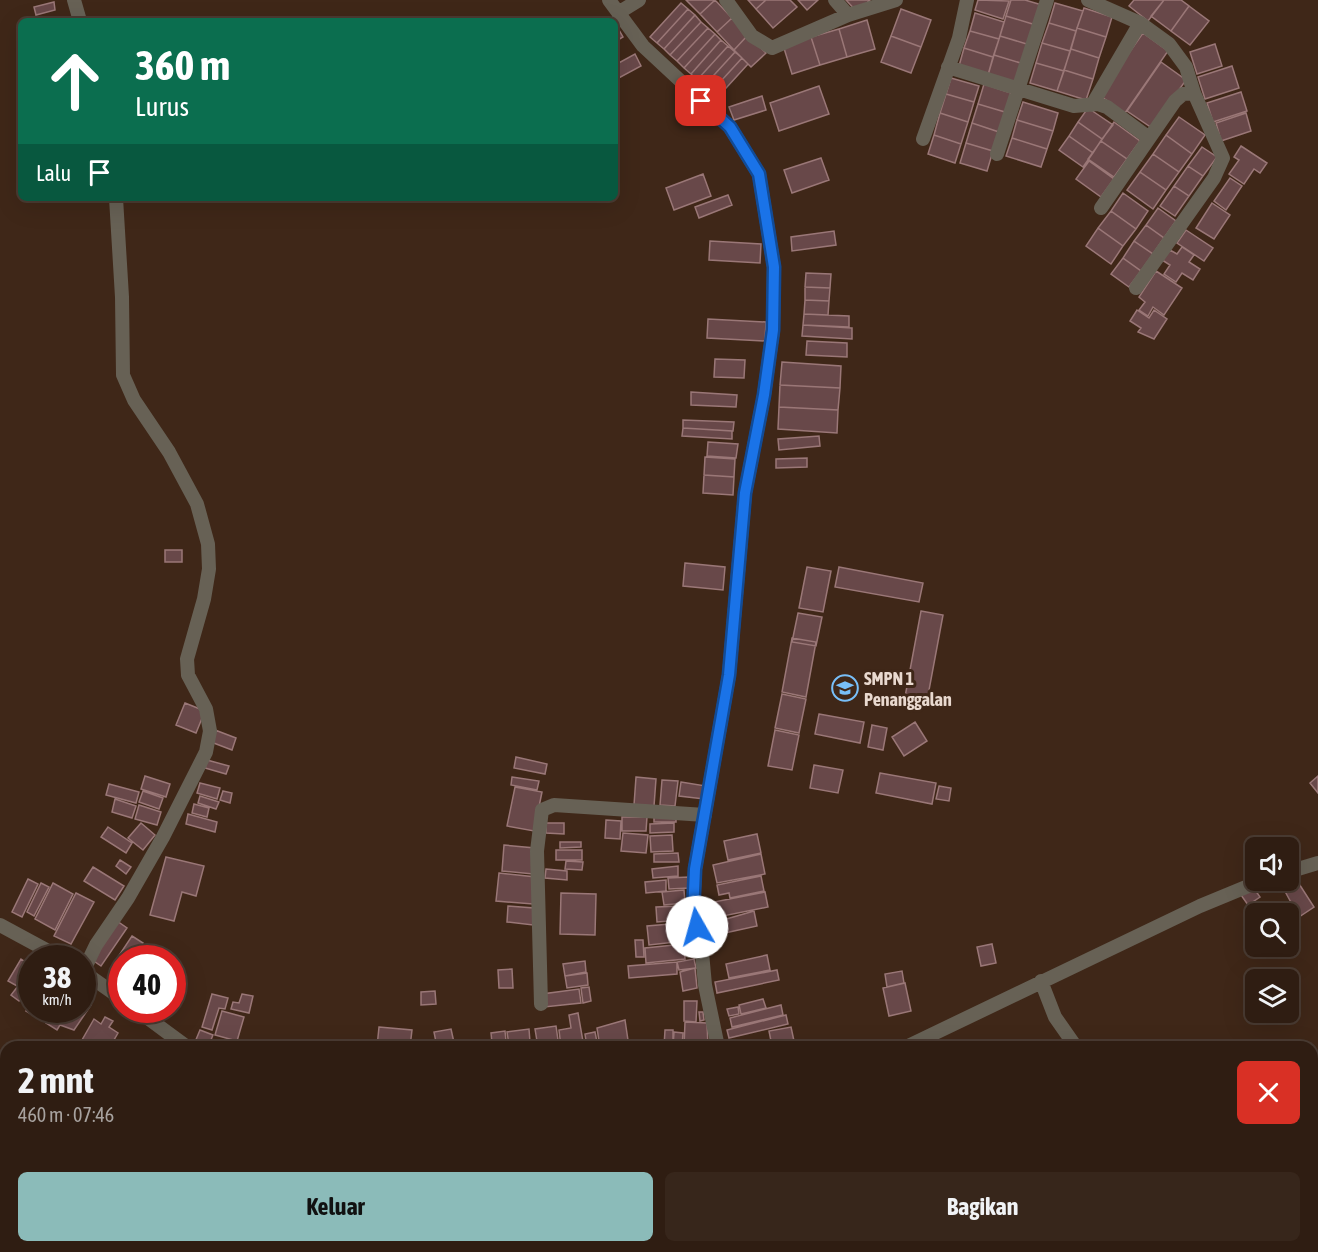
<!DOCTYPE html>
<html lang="id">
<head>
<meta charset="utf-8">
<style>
	:root { --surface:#2f1d12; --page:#37261b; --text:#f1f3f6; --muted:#a7a29f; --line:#4a3b32; --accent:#8bbbb9 }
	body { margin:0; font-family:"Asap Condensed",sans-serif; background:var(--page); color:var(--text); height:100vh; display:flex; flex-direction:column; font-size:22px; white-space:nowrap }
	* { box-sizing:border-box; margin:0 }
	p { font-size:20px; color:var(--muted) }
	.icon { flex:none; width:33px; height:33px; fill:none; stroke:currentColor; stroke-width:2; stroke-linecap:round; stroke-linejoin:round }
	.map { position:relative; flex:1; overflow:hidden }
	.details { position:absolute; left:0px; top:1041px; width:1318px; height:212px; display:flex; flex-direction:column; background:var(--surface); border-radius:18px 18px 0 0; box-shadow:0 6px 24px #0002,0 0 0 2px var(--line) }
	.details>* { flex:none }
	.banner { position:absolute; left:18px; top:18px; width:600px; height:183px; border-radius:9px; box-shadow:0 6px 24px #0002,0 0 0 2px var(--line); background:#0b6e4f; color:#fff; overflow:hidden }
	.controls { position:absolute; left:1245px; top:837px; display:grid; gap:12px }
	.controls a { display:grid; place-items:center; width:54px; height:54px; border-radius:9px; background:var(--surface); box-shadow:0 6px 24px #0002,0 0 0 2px var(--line); font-size:30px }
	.speed { position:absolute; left:18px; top:945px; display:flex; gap:12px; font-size:30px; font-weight:700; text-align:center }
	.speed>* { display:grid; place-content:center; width:78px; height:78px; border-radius:50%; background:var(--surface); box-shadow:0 6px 24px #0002,0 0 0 2px var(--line); line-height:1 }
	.speed small { font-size:15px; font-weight:400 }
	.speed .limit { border:9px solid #d22; background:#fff; color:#111 }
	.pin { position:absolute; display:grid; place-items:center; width:51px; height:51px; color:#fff; margin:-26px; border-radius:12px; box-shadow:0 3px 9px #0006 }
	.me { position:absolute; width:66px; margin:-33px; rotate:353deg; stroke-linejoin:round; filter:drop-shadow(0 0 4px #0008) }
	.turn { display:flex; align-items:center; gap:21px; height:126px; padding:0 18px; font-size:27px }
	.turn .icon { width:78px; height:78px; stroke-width:2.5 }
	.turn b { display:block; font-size:42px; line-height:51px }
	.then { display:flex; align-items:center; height:57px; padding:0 18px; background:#0003; gap:12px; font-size:22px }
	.round { display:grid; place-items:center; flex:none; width:63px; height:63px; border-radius:9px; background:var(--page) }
	.headline { display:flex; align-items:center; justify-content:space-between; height:102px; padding:0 18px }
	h1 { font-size:36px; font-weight:700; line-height:45px }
	.button { display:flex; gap:12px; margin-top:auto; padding:12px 18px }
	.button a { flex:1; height:69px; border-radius:9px; background:var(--accent); color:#111; font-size:24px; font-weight:700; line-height:69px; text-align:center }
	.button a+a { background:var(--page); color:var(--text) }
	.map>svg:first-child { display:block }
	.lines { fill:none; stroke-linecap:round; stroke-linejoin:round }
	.stream { stroke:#a15582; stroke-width:4 }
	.building { fill:#684849; stroke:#9a7777; stroke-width:1.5 }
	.minor { stroke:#676155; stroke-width:14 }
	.route-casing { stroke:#114b97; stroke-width:15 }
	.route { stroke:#1a73e8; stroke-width:10 }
	.labels { text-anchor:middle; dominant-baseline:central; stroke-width:6; stroke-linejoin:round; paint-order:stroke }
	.poi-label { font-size:18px; font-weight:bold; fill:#e9d9cf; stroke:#3f2718; text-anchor:start }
</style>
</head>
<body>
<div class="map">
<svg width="1318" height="1252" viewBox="0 0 1318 1252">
	<rect width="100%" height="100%" fill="#3f2718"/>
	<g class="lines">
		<path class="stream" d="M 1312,1190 L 1318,1184
			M 1287,1252 L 1289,1246"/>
	</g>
	<path class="building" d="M 686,0 L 715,0 L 700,14 Z
		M 715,0 L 732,18 L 717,32 L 700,14 Z
		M 748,0 L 766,0 L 756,9 Z
		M 766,0 L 790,0 L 797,7 L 773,28 L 756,9 Z
		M 798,0 L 818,0 L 807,10 Z
		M 846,0 L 870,0 L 857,12 Z
		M 978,0 L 1009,1 L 1003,19 L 975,10 Z
		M 1011,0 L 1025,0 L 1042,5 L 1036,25 L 1006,16 Z
		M 1134,0 L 1164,0 L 1148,21 L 1129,6 Z
		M 1164,0 L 1181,0 L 1189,6 L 1171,31 L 1151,16 Z
		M 54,2 L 55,10 L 36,15 L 34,7 Z
		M 681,3 L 688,9 L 657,43 L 650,37 Z
		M 1055,3 L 1083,11 L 1076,31 L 1049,23 Z
		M 1189,6 L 1209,21 L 1190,45 L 1171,31 Z
		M 1084,8 L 1112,17 L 1106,37 L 1077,28 Z
		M 688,9 L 695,15 L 664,49 L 657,43 Z
		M 901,9 L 931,20 L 921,47 L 891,36 Z
		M 975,13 L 1004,22 L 999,39 L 970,31 Z
		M 695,15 L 701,22 L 670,55 L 664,49 Z
		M 1006,16 L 1036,25 L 1030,45 L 1000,36 Z
		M 732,18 L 748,35 L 734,50 L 717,32 Z
		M 867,20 L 875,49 L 847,57 L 839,29 Z
		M 701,22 L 708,28 L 677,61 L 670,55 Z
		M 615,23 L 623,37 L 618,40 L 615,34 Z
		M 1049,23 L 1076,31 L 1070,51 L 1042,43 Z
		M 708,28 L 715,34 L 684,68 L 677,61 Z
		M 1077,28 L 1106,37 L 1099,58 L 1071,49 Z
		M 839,29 L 847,57 L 820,65 L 811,37 Z
		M 970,31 L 999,39 L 993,57 L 964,48 Z
		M 1143,33 L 1168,51 L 1125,113 L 1099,95 Z
		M 715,34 L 721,40 L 691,74 L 684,68 Z
		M 748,35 L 766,53 L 751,67 L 734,50 Z
		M 891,36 L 921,47 L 911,73 L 881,62 Z
		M 1000,36 L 1030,45 L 1024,64 L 994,55 Z
		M 811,37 L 820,65 L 792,74 L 783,45 Z
		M 721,40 L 728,46 L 697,80 L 691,74 Z
		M 1042,43 L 1070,51 L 1064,71 L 1036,63 Z
		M 1215,44 L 1222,66 L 1197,74 L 1190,52 Z
		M 728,46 L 735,52 L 704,86 L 697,80 Z
		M 964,48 L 993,57 L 988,75 L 959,66 Z
		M 1071,49 L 1099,58 L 1093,79 L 1064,70 Z
		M 735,52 L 742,58 L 711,92 L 704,86 Z
		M 635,54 L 641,66 L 615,80 L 615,65 Z
		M 994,55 L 1024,64 L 1018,84 L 988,75 Z
		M 742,58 L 748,64 L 717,98 L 711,92 Z
		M 1161,62 L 1186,80 L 1152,128 L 1127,111 Z
		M 1036,63 L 1064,71 L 1057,91 L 1030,83 Z
		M 1232,66 L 1239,88 L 1205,99 L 1198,77 Z
		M 1064,70 L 1093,79 L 1086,100 L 1057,91 Z
		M 951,78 L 979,86 L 974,102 L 946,94 Z
		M 984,84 L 1011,93 L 1005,112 L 978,104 Z
		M 819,86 L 829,114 L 779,131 L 770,103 Z
		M 1241,92 L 1247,111 L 1213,122 L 1207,103 Z
		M 946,94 L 974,102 L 968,122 L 940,113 Z
		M 762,96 L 766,110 L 734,120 L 729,107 Z
		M 1023,102 L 1058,113 L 1053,131 L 1017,120 Z
		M 978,104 L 1005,112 L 999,132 L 972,123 Z
		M 1088,108 L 1113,125 L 1102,139 L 1078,122 Z
		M 940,113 L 968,122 L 961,144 L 934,135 Z
		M 1246,113 L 1251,131 L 1221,141 L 1216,123 Z
		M 1179,117 L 1205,135 L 1192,154 L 1166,135 Z
		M 1017,120 L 1053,131 L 1047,149 L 1012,138 Z
		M 1078,122 L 1102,139 L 1093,153 L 1069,136 Z
		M 1114,122 L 1140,141 L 1127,159 L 1101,141 Z
		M 972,123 L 999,132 L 993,151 L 966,143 Z
		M 934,135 L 961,144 L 955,163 L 928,154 Z
		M 1166,135 L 1192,154 L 1179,172 L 1153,154 Z
		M 1069,136 L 1093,153 L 1083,167 L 1059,150 Z
		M 1012,138 L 1047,149 L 1041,167 L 1006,156 Z
		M 1101,141 L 1127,159 L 1114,177 L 1088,159 Z
		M 966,143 L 993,151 L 987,171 L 960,163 Z
		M 1241,146 L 1267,163 L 1260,173 L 1254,169 L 1244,184 L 1229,174 L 1239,160 L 1234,157 Z
		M 1202,147 L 1217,157 L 1203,176 L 1188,166 Z
		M 1153,154 L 1179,172 L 1166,190 L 1140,172 Z
		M 821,158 L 829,180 L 792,193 L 784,170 Z
		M 1089,161 L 1114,179 L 1101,197 L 1076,179 Z
		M 1188,166 L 1203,176 L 1189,196 L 1174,186 Z
		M 1140,172 L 1166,190 L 1153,209 L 1127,190 Z
		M 703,174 L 711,196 L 674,210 L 666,188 Z
		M 1230,178 L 1242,186 L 1226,210 L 1214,201 Z
		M 1174,186 L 1189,196 L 1175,216 L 1160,206 Z
		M 1123,193 L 1148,211 L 1136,229 L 1111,211 Z
		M 728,195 L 732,205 L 699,218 L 695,207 Z
		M 1212,203 L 1230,215 L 1214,239 L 1196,228 Z
		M 1158,208 L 1176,221 L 1164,238 L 1146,225 Z
		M 1111,211 L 1136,229 L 1123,246 L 1098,228 Z
		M 1146,225 L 1164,238 L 1153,254 L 1134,241 Z
		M 1098,228 L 1123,246 L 1111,264 L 1086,246 Z
		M 1186,230 L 1213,248 L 1204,261 L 1177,243 Z
		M 834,231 L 836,245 L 792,251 L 791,237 Z
		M 710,241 L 761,244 L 760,263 L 709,260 Z
		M 1134,241 L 1153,254 L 1141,271 L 1123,258 Z
		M 1182,247 L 1194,255 L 1189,262 L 1200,269 L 1193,280 L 1182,273 L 1176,282 L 1164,274 L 1170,265 L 1162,260 L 1170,250 L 1177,254 Z
		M 1123,258 L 1141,271 L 1129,287 L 1111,274 Z
		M 1156,271 L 1182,288 L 1164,315 L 1153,307 L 1148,316 L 1139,310 L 1145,302 L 1139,297 Z
		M 806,273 L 831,274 L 830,288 L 805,287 Z
		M 805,287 L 830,288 L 829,301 L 805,300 Z
		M 805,300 L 829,301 L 828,315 L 804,314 Z
		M 1137,310 L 1149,318 L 1154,310 L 1167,319 L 1154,339 L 1138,332 L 1141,328 L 1130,321 Z
		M 804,314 L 849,316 L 849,327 L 803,325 Z
		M 708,319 L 766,322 L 765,341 L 707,338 Z
		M 803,325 L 852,328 L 852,339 L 802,336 Z
		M 807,341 L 847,343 L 847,357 L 806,355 Z
		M 715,359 L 745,360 L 744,378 L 714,377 Z
		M 782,362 L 841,366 L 840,388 L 780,385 Z
		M 780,385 L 840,388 L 838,410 L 779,407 Z
		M 691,392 L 737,395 L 736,407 L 691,405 Z
		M 779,407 L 838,410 L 837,433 L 778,429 Z
		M 683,420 L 734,422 L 733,431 L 683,428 Z
		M 683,428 L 732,431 L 732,439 L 682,436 Z
		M 819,436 L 820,446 L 779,450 L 778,439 Z
		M 708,442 L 738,444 L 736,458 L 707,456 Z
		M 705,457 L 735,459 L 734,477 L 704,475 Z
		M 807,458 L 807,467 L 776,468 L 776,459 Z
		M 704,475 L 734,477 L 733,495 L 703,493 Z
		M 165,550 L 182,550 L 182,562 L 165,562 Z
		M 685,563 L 725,567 L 723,590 L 683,586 Z
		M 807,567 L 831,571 L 823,612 L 799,608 Z
		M 839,567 L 923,583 L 919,602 L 835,587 Z
		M 921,611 L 943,615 L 927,701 L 905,697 Z
		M 798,613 L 822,617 L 816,646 L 792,642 Z
		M 792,638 L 816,642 L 806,697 L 782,692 Z
		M 782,694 L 806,699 L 799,733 L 775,728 Z
		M 185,703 L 205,711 L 196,733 L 176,725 Z
		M 819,714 L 864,722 L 860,743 L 815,734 Z
		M 915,722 L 927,741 L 904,756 L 892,737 Z
		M 872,725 L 887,728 L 883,750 L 868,747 Z
		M 215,730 L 236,738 L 232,750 L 211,742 Z
		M 775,730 L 799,735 L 792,770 L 768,766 Z
		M 516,757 L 547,764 L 545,774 L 514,768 Z
		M 207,760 L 229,766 L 226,774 L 205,768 Z
		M 814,765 L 843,770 L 838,793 L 810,788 Z
		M 880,773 L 936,783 L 932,804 L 876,793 Z
		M 145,776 L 170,784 L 166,797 L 141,789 Z
		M 1318,776 L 1318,793 L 1310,783 Z
		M 512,777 L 539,781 L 537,790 L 511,785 Z
		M 636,777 L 656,779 L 654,806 L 634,805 Z
		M 662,780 L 678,781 L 675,806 L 660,805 Z
		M 681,782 L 706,786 L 704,799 L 679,796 Z
		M 200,783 L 220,788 L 217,799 L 197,793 Z
		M 109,784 L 139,792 L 136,803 L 106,795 Z
		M 939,786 L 951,788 L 949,801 L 936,799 Z
		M 515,787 L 542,792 L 534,831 L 507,826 Z
		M 143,791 L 163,798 L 159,809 L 139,802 Z
		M 223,791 L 232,793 L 230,803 L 220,800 Z
		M 200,796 L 219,802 L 216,809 L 198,803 Z
		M 115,799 L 136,806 L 132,818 L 112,812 Z
		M 194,804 L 209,808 L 207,817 L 192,813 Z
		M 139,805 L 161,812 L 157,825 L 135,819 Z
		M 188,814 L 217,822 L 215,832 L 186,824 Z
		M 654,816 L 676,816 L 676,822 L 654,822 Z
		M 622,817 L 647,817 L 646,831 L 622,831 Z
		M 606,820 L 621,821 L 620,839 L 605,838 Z
		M 141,823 L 155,835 L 143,850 L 128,838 Z
		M 546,823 L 564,823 L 564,834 L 546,833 Z
		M 674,823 L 674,832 L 650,833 L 650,824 Z
		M 108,827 L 132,843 L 126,853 L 101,837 Z
		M 623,833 L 648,835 L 646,853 L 621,851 Z
		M 757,834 L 761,853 L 728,860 L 724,841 Z
		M 672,835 L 673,851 L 651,852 L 650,836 Z
		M 560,842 L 581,842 L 581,847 L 560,848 Z
		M 504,845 L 535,848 L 533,874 L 502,871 Z
		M 556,850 L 582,850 L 582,860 L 556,860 Z
		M 678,853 L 679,862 L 654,862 L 654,854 Z
		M 761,854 L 765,874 L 717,883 L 713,865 Z
		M 166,857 L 204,866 L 196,896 L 182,892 L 174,921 L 150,915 Z
		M 120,860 L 131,867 L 126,874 L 116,866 Z
		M 566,861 L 583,862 L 582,870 L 565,869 Z
		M 678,866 L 678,876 L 653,878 L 652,869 Z
		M 93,867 L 124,886 L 115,900 L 84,881 Z
		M 546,869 L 567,871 L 567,880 L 545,878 Z
		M 499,873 L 536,877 L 533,904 L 496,901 Z
		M 761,876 L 764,891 L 730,898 L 729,893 L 719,895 L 717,885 Z
		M 1294,876 L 1314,907 L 1299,917 L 1281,884 Z
		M 689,877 L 690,888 L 669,889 L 668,878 Z
		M 28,879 L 38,884 L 22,917 L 12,912 Z
		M 666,880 L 666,891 L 646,893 L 645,882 Z
		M 41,883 L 49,887 L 34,916 L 27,912 Z
		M 53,883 L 73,894 L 55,930 L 35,919 Z
		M 1253,887 L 1260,897 L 1248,905 L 1241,895 Z
		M 684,890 L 685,903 L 664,905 L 662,892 Z
		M 765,892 L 768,907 L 718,917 L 714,902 Z
		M 76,893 L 94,902 L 71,944 L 54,936 Z
		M 561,893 L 596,894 L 595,935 L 560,934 Z
		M 508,906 L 534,908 L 533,925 L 507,922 Z
		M 680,906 L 681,920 L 657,922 L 656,907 Z
		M 1262,908 L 1266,913 L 1256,914 L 1255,913 Z
		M 754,911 L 757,926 L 711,936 L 709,924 Z
		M 117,921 L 127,928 L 101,966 L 91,959 Z
		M 682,923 L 684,941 L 649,945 L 647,926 Z
		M 1288,929 L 1298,944 L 1288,951 L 1286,946 L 1288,946 Z
		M 132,936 L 143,943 L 132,958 L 122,958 L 121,976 L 110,969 Z
		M 635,940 L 643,940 L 644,957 L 636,957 Z
		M 684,944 L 685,959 L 646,963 L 645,948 Z
		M 992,944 L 996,963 L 981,966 L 977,947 Z
		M 767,955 L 770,970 L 729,978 L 726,964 Z
		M 21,959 L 30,965 L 17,986 L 8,981 Z
		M 694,959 L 696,968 L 679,970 L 677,962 Z
		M 585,961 L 586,972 L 565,976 L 563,964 Z
		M 677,962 L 677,974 L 629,978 L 628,966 Z
		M 695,968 L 697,988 L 683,991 L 680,972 Z
		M 512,969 L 513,988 L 499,988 L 498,970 Z
		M 777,970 L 779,980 L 717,993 L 715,982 Z
		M 902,971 L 904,983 L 887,987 L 885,974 Z
		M 587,973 L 588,985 L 567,988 L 565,976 Z
		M 25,977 L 32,984 L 19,1001 L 11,995 Z
		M 905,983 L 911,1011 L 889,1016 L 883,988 Z
		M 589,987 L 591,1001 L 583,1003 L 581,988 Z
		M 579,989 L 581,1003 L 544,1007 L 542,994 Z
		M 435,991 L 436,1004 L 421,1005 L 421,992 Z
		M 212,994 L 228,998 L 225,1009 L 219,1008 L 212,1030 L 202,1027 Z
		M 242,994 L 253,996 L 249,1013 L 231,1009 L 233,1002 L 239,1003 Z
		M 82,999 L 91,1005 L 74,1030 L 60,1025 L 57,1030 L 46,1023 L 50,1017 L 44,1013 L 46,1010 L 82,1010 Z
		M 763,999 L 766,1008 L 741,1014 L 739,1005 Z
		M 684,1001 L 697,1001 L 696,1022 L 684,1021 Z
		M 32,1002 L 32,1010 L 44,1010 L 39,1019 L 26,1011 Z
		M 781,1005 L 783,1015 L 732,1027 L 730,1018 Z
		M 738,1007 L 739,1014 L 729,1016 L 727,1009 Z
		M 222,1011 L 244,1017 L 237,1041 L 215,1035 Z
		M 699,1012 L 703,1012 L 704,1020 L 700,1021 Z
		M 578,1013 L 584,1047 L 561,1047 L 559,1030 L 571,1028 L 569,1015 Z
		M 786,1015 L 788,1024 L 729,1038 L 727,1030 Z
		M 105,1017 L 113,1021 L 109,1027 L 118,1033 L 114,1040 L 118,1042 L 115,1047 L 78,1047 L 94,1019 L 101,1024 Z
		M 625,1020 L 629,1047 L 600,1047 L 597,1028 Z
		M 685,1022 L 707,1023 L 708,1047 L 684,1047 Z
		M 556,1026 L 559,1047 L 538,1047 L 535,1029 Z
		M 379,1027 L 412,1030 L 410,1047 L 377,1047 Z
		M 791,1027 L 794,1041 L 772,1046 L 769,1031 Z
		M 451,1029 L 455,1047 L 437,1047 L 434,1032 Z
		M 529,1029 L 530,1042 L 509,1045 L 507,1032 Z
		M 200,1030 L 213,1035 L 208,1047 L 195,1042 Z
		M 665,1030 L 673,1030 L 673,1047 L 664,1047 Z
		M 505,1031 L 506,1041 L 492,1043 L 491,1033 Z
		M 595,1032 L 598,1047 L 587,1047 L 585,1034 Z
		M 674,1032 L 683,1033 L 682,1047 L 673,1047 Z
		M 347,1040 L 374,1040 L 374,1047 L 347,1047 Z
		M 770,1040 L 772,1047 L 740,1047 Z
		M 224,1041 L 237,1045 L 237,1047 L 222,1047 Z
		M 433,1042 L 434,1047 L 422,1047 L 422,1043 Z
		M 507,1042 L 508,1047 L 490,1047 L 490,1045 Z
		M 536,1043 L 536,1047 L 510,1047 Z
		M 754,1246 L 793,1246 L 794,1252 L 755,1252 Z
		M 850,1246 L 872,1246 L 872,1248 L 861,1252 L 840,1252 Z
		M 897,1246 L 932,1246 L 932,1247 L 921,1252 L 900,1252 Z
		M 937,1246 L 941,1246 L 943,1252 L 925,1252 Z"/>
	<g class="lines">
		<path class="minor" d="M 74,0 L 80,21
			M 609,0 L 643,46 L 730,127 L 759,174 L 774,267 L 773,330 L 764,395 L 745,493 L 729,675 L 695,869 L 693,913 L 701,942 L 705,985 L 718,1047
			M 726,0 L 752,36 L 772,48 L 848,15 L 896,0
			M 835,0 L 848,15
			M 1088,0 L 1140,23 L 1169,44 L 1186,67 L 1194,93 L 1223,158 L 1214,178 L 1136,288
			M 618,13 L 639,0
			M 948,67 L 1074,106 L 1098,104 L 1107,107 L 1149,138
			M 1092,105 L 1140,23
			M 923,139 L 959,38 L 967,0
			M 997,154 L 1047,0
			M 1101,208 L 1175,101 L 1183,94 L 1194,93
			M 1288,872 L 1318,863
			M 0,925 L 61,958
			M 82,971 L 122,999
			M 83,972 L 96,945 L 128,898 L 163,837 L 206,752 L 210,731 L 206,709 L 188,675 L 187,659 L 204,599 L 209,569 L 208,544 L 197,504 L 169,452 L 134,400 L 123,375 L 122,297 L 116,198
			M 1041,981 L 1055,1017 L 1076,1047
			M 541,1004 L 537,851 L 542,810 L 554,805 L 705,815
			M 137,1010 L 187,1047
			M 906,1047 L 1200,906 L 1263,880
			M 802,1246 L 803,1252
			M 870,1252 L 885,1246"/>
	</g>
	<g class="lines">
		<g class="route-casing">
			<path id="route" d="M 697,927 L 693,913 L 695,869 L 729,675 L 745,493 L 764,395 L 773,330 L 774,267 L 759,174 L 730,127 L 701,101"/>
		</g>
		<use href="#route" class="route"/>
	</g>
	<defs>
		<g id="school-ring" transform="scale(1.35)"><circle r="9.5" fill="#3f2718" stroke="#78bff8" stroke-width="1.5"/><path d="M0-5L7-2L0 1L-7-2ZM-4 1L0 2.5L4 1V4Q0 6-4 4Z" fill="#78bff8"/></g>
	</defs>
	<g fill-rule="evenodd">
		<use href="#school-ring" x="845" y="688"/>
	</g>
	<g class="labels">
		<g class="poi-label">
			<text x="864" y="678">SMPN 1<tspan x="864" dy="21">Penanggalan</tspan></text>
		</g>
	</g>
</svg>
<div class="controls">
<a><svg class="icon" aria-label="sound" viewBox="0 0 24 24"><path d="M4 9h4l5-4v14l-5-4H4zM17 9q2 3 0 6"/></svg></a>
<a><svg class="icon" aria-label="search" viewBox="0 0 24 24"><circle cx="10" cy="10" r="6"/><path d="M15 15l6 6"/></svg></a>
<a><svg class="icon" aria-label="layers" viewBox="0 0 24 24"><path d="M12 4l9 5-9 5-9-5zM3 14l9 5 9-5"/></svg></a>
</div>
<div class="speed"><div>38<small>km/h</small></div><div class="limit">40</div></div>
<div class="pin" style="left:701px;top:101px;background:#d93025"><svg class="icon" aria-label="arrive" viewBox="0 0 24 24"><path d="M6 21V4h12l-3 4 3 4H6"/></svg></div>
<svg class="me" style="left:697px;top:927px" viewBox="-20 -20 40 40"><circle r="19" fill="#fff"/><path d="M0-13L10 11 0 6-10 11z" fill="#1a73e8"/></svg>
<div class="banner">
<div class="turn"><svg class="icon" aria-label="ahead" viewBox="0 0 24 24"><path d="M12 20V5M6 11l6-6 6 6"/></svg><div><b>360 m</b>Lurus</div></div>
<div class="then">Lalu<svg class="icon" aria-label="arrive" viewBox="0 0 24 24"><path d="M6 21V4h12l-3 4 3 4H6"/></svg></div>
</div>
<section class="details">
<div class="headline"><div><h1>2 mnt</h1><p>460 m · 07:46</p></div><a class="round" style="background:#d93025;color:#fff"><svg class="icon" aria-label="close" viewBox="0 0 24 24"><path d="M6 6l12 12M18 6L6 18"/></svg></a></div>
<div class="button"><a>Keluar</a><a>Bagikan</a></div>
</section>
</div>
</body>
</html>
